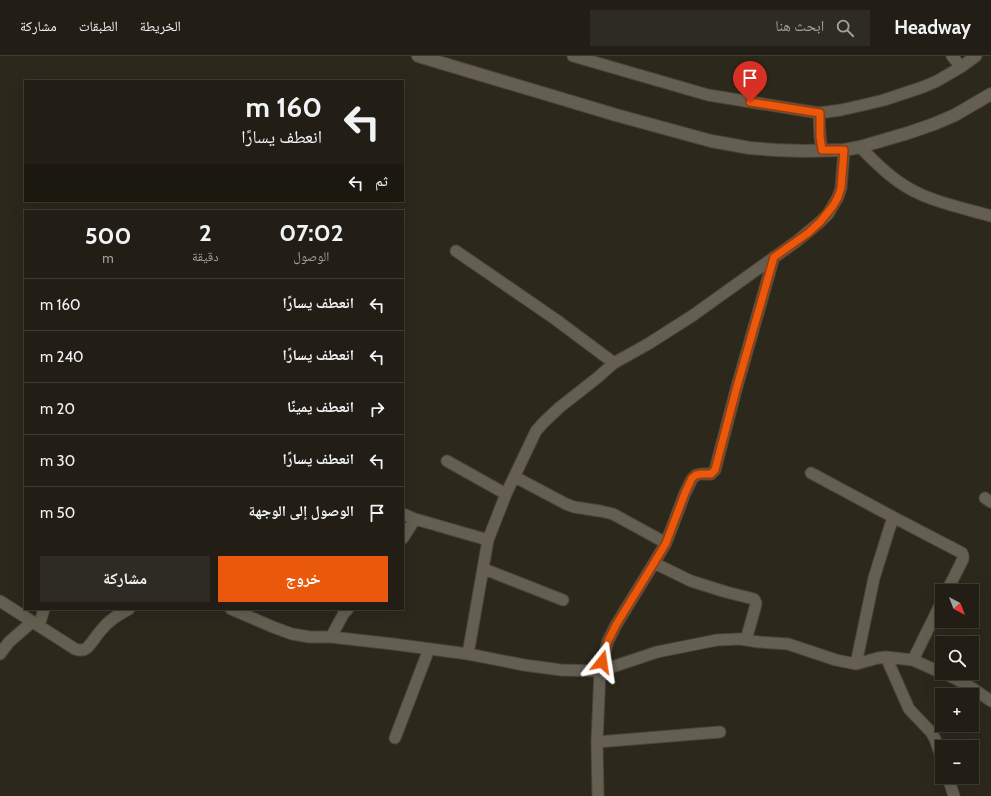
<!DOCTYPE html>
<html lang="ar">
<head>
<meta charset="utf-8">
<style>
	:root { --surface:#221e15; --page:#2e2b22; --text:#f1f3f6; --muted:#a2a2a0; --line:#3f3c34; --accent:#ea580c }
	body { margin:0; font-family:Cabin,"Noto Naskh Arabic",sans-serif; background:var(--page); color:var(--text); direction:rtl; height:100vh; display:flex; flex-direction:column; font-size:15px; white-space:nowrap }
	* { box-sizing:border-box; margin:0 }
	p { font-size:13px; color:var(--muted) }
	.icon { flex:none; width:22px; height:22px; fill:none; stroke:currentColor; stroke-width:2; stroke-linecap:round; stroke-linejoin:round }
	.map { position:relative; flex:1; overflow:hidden; direction:ltr }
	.drawer { position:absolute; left:24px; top:154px; width:380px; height:400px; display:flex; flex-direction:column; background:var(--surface); border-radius:0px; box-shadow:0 4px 16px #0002,0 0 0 1px var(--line); direction:rtl }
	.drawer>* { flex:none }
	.guide { position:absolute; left:24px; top:24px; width:380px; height:122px; border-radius:0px; box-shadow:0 4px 16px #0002,0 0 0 1px var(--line); direction:rtl; background:#221e15; color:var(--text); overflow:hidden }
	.needle { width:26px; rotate:138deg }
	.buttons { position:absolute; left:935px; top:528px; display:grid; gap:8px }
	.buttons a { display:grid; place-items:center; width:44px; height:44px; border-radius:0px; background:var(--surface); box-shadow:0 4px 16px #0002,0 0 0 1px var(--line); font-size:20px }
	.pin { position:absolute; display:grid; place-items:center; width:34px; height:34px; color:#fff; margin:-41px -17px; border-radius:50% 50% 50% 0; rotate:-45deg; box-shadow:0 0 4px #0007 }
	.pin .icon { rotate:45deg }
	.me { position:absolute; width:44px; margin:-22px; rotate:15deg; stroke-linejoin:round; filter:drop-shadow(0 0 3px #0008) }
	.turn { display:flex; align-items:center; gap:14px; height:84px; padding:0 16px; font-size:18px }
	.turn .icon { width:52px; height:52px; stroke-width:2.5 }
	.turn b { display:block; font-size:28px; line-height:34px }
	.then { display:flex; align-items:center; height:38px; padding:0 16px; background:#0003; gap:8px; font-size:15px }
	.eta { display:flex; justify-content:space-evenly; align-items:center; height:68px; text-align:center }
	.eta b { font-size:24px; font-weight:700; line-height:28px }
	.cta { display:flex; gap:8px; margin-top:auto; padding:8px 16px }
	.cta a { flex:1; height:46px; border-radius:0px; background:var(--accent); color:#fff; font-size:16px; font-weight:700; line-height:46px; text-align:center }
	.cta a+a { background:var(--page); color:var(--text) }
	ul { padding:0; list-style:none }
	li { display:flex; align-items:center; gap:12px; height:52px; padding:0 16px; border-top:1px solid var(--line) }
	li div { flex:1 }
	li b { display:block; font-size:15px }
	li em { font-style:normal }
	header { display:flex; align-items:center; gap:24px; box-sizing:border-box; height:56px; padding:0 20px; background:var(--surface); border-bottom:1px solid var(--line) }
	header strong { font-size:19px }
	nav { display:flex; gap:22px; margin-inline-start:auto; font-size:14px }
	.search { width:280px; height:36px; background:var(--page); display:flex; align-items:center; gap:10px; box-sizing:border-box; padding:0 14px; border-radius:0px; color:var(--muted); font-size:15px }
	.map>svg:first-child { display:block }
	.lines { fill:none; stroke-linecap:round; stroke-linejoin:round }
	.street-casing { stroke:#4a463c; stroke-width:13 }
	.secondary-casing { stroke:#4a463c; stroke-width:14 }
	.street { stroke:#645f51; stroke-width:11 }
	.secondary { stroke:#645f51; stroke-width:12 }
	.route-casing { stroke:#983908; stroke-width:10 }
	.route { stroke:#ea580c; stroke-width:7 }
</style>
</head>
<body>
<header>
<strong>Headway</strong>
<div class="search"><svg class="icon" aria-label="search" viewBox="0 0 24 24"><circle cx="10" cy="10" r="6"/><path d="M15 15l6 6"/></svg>ابحث هنا</div>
<nav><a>الخريطة</a><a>الطبقات</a><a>مشاركة</a></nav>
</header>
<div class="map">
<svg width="991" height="740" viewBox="0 0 991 740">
	<rect width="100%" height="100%" fill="#2d281c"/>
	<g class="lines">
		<g class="street-casing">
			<path id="street" d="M 573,0 L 708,39 L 819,57 L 841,54 L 863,49 L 884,44 L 923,31 L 937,25 L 961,11 L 976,0
				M 952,0 L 961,11
				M 819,57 L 820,81 L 822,94
				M 860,91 C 872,103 884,116 899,126 C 925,145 960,151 991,160
				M 456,195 L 555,263 L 614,307
				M 447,405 L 506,438
				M 811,417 L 893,461 L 962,497 L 963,500 L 963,503 L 947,535
				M 515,421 L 566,448 L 574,451 L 600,455 L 613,458 L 666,487
				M 985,442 L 991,446
				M 403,458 L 415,463 L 488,484
				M 403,482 L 415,463
				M 654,507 L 691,525 L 726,536 L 754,543 L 756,547 L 755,552 L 746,584
				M 484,513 L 563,544
				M 0,545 L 75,593 C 80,594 83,595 87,592 C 93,586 97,578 103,572 C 110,563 120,558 129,553
				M 231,553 L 273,571 L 292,578 L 310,581 L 331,581 L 393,588 L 468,598 L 524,609 L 561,614 L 600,615 L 657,596 L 717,584 L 740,583 L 759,586 L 788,588 L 836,604 L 856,608 L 878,602 L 886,601 L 913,604 L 942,617
				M 39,570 L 44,553
				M 331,581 L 344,557 L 348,553
				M 0,598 L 9,586 L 32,566
				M 468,598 L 488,484 L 506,438 L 536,375 L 544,366 L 560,351 L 597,322 L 614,307 L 648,288 L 692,260 L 797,185 L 820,166 L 828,158 L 838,141 L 841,132 L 844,94
				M 886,601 L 909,653 L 931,676 L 935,683 L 942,703
				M 913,604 L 942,545
				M 856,608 L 874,522 L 893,461
				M 943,617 C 961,624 975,634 991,645
				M 395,682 L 429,593
				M 597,686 L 720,676
				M 948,721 L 954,740
				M 598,740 L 597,686 L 600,615 L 608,585 L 616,569 L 654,507 L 666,487 L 685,437 L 692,423 L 696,419 L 701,418 L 711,418 L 715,414 L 736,334 L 774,201"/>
		</g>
		<g class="secondary-casing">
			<path id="secondary" d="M 418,0 L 616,59 L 711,85 L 750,92 L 776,94 L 803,95 L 844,94 L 860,91 L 908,77 L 934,68 L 955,59 L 991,38"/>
		</g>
		<use href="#street" class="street"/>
		<use href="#secondary" class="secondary"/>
	</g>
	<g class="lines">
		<g class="route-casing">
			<path id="route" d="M 602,606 L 608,585 L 616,569 L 654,507 L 666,487 L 685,437 L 692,422 L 696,419 L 701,418 L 711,418 L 715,414 L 736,334 L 774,201 L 808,177 L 820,166 L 833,150 L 838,141 L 841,132 L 844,94 L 822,94 L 820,81 L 820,57 L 750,46"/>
		</g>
		<use href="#route" class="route"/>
	</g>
</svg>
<div class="buttons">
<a><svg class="needle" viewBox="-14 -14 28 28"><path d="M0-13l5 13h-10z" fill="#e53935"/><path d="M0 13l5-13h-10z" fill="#a2a2a0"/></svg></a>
<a><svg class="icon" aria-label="search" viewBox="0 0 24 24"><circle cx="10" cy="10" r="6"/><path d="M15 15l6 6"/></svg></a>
<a>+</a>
<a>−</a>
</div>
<div class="pin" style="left:750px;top:46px;background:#d93025"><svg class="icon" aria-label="arrive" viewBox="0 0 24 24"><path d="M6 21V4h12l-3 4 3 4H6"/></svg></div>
<svg class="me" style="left:602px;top:606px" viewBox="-20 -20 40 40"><path d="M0-17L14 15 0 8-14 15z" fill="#ea580c" stroke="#fff" stroke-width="4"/></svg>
<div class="guide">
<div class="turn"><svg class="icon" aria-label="left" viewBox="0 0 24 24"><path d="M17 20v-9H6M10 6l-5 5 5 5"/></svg><div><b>160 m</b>انعطف يسارًا</div></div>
<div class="then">ثم<svg class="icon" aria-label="left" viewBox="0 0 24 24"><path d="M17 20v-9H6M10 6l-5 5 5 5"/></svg></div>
</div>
<section class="drawer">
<div class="eta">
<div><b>07:02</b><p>الوصول</p></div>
<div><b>2</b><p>دقيقة</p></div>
<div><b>500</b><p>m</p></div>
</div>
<ul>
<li><svg class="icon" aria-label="left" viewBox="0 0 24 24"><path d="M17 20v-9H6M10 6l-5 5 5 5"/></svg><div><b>انعطف يسارًا</b></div><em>160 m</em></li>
<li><svg class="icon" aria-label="left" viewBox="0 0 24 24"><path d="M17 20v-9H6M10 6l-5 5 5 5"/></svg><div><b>انعطف يسارًا</b></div><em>240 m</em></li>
<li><svg class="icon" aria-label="right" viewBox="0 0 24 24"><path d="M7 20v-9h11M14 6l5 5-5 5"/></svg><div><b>انعطف يمينًا</b></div><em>20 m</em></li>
<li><svg class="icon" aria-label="left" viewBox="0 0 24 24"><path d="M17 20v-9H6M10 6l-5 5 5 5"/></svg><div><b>انعطف يسارًا</b></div><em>30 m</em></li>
<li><svg class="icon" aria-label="arrive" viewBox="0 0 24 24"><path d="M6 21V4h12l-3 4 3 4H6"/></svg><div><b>الوصول إلى الوجهة</b></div><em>50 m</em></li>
</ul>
<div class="cta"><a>خروج</a><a>مشاركة</a></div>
</section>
</div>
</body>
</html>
